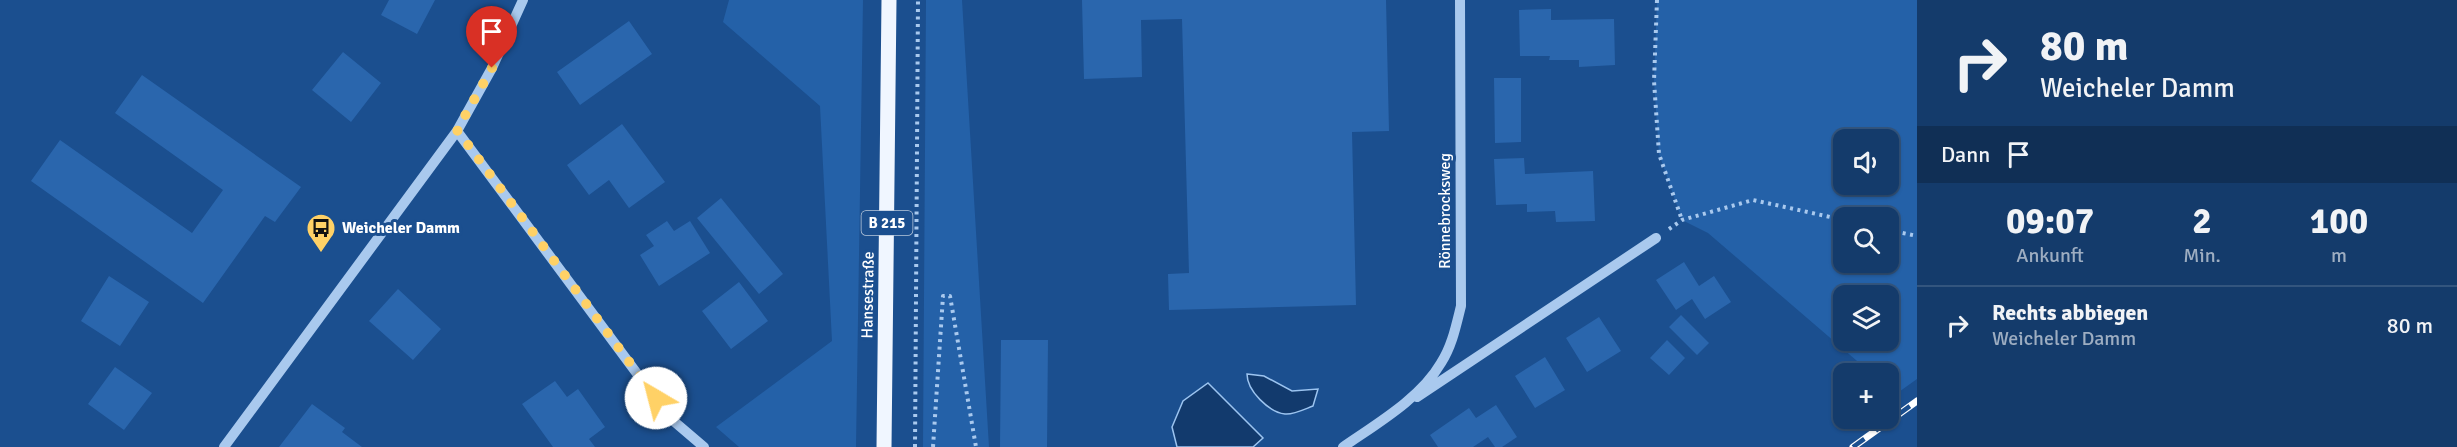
<!DOCTYPE html>
<html lang="de">
<head>
<meta charset="utf-8">
<style>
	:root { --surface:#143b6b; --page:#214673; --text:#f1f3f6; --muted:#9dadc1; --line:#33557e }
	body { margin:0; font-family:Signika,sans-serif; background:var(--page); color:var(--text); height:100vh; display:flex; flex-direction:column; font-size:22px; white-space:nowrap }
	* { box-sizing:border-box; margin:0 }
	p { font-size:20px; color:var(--muted) }
	.icon { flex:none; width:33px; height:33px; fill:none; stroke:currentColor; stroke-width:2; stroke-linecap:round; stroke-linejoin:round }
	.map { position:relative; flex:1; overflow:hidden }
	.side { display:flex; flex-direction:column; background:var(--surface); width:540px }
	.side>* { flex:none }
	.guide { background:#143b6b; color:var(--text); overflow:hidden }
	.fabs { position:absolute; left:1833px; top:129px; display:grid; gap:12px }
	.fabs a { display:grid; place-items:center; width:66px; height:66px; border-radius:12px; background:var(--surface); box-shadow:0 2px 4px #0004,0 0 0 2px var(--line); font-size:30px }
	.pin { position:absolute; display:grid; place-items:center; width:51px; height:51px; color:#fff; margin:-62px -26px; border-radius:50% 50% 50% 0; rotate:-45deg; box-shadow:0 0 6px #0007 }
	.pin .icon { rotate:45deg }
	.me { position:absolute; width:66px; margin:-33px; rotate:323deg; stroke-linejoin:round; filter:drop-shadow(0 0 4px #0008) }
	.turn { display:flex; align-items:center; gap:21px; height:126px; padding:0 24px; font-size:27px }
	.turn .icon { width:78px; height:78px; stroke-width:2.5 }
	.turn b { display:block; font-size:42px; line-height:51px }
	.then { display:flex; align-items:center; height:57px; padding:0 24px; background:#0003; gap:12px; font-size:22px }
	.eta { display:flex; justify-content:space-evenly; align-items:center; height:102px; text-align:center }
	.eta b { font-size:36px; font-weight:700; line-height:42px }
	ul { padding:0; list-style:none }
	li { display:flex; align-items:center; gap:18px; height:78px; padding:0 24px; border-top:2px solid var(--line) }
	li div { flex:1 }
	li b { display:block; font-size:22px }
	li em { font-style:normal }
	main { display:flex; flex:1; min-height:0 }
	.map>svg:first-child { display:block }
	.green { fill:#2461a8; fill-rule:evenodd }
	.water { fill:#123a6d; stroke:#9cc4f0; stroke-width:1.5 }
	.building { fill:#2a66ad }
	.lines { fill:none; stroke-linecap:round; stroke-linejoin:round }
	.path { stroke:#a9c9ee; stroke-width:4; stroke-dasharray:3 4.5; stroke-linecap:butt }
	.minor { stroke:#a9c9ee; stroke-width:10 }
	.major { stroke:#f0f6ff; stroke-width:15 }
	.rail-casing { stroke:#fff; stroke-width:7 }
	.rail { stroke:#1b4f8f; stroke-width:4.5; stroke-dasharray:14; stroke-linecap:butt }
	.route { stroke:#ffd166; stroke-width:10; stroke-dasharray:0 18 }
	.labels { text-anchor:middle; dominant-baseline:central; stroke-width:6; stroke-linejoin:round; paint-order:stroke }
	.shield { fill:#1b4f8f; stroke:#bbcadd; stroke-width:1.5 }
	.shield-label { font-size:15px; font-weight:bold; fill:#fff }
	.street-label { font-size:16px; fill:#fff; stroke:#1b4f8f }
	.poi-label { font-size:16px; font-weight:bold; fill:#fff; stroke:#1b4f8f; text-anchor:start }
</style>
</head>
<body>
<main>
<div class="map">
<svg width="1917" height="447" viewBox="0 0 1917 447">
	<rect width="100%" height="100%" fill="#1b4f8f"/>
	<path class="green" d="M 729,0 L 863,0 L 856,447 L 739,447 L 716,427 L 832,341 L 820,106 L 723,22 Z
		M 926,0 L 962,0 L 989,447 L 923,447 Z
		M 1657,0 L 1917,0 L 1917,379 L 1896,394 L 1889,388 L 1888,374 L 1871,373 L 1708,233 L 1682,220 L 1659,154 L 1654,81 ZM 1844,140 L 1888,140 L 1888,184 L 1844,184 ZM 1844,218 L 1888,218 L 1888,262 L 1844,262 ZM 1844,296 L 1888,296 L 1888,340 L 1844,340 Z"/>
	<path class="water" d="M 1247,374 L 1264,376 L 1292,391 L 1318,389 L 1313,406 C 1305,409 1293,415 1285,414 C 1269,412 1247,391 1247,374 Z
		M 1208,383 L 1263,438 L 1253,447 L 1177,447 L 1172,427 L 1183,401 Z"/>
	<path class="building" d="M 389,0 L 435,0 L 417,34 L 381,15 Z
		M 1082,0 L 1386,0 L 1389,131 L 1352,132 L 1356,305 L 1169,310 L 1168,274 L 1189,273 L 1182,19 L 1141,20 L 1142,77 L 1084,79 Z
		M 1551,9 L 1551,20 L 1614,19 L 1615,65 L 1579,67 L 1579,60 L 1549,60 L 1550,56 L 1520,56 L 1519,10 Z
		M 629,21 L 652,54 L 580,105 L 557,72 Z
		M 343,52 L 381,83 L 351,122 L 312,90 Z
		M 142,75 L 301,187 L 275,222 L 265,216 L 203,303 L 31,181 L 60,140 L 192,233 L 223,190 L 115,113 Z
		M 1494,78 L 1521,78 L 1521,142 L 1495,143 Z
		M 622,124 L 665,182 L 629,208 L 609,180 L 589,195 L 567,165 Z
		M 1524,158 L 1525,174 L 1593,171 L 1595,221 L 1556,222 L 1555,211 L 1527,212 L 1527,204 L 1496,205 L 1494,159 Z
		M 721,198 L 783,274 L 759,294 L 697,218 Z
		M 667,221 L 674,231 L 690,221 L 710,253 L 659,286 L 640,255 L 654,246 L 646,235 Z
		M 1684,262 L 1699,286 L 1714,276 L 1731,302 L 1705,319 L 1692,299 L 1676,310 L 1656,280 Z
		M 109,276 L 149,302 L 120,346 L 81,321 Z
		M 739,282 L 768,321 L 731,349 L 702,311 Z
		M 398,289 L 441,329 L 413,360 L 369,321 Z
		M 1681,315 L 1709,343 L 1697,355 L 1669,327 Z
		M 1599,317 L 1621,351 L 1587,372 L 1566,338 Z
		M 1001,340 L 1048,340 L 1047,447 L 1000,447 Z
		M 1667,340 L 1685,358 L 1669,375 L 1650,358 Z
		M 1545,357 L 1565,390 L 1535,408 L 1515,376 Z
		M 115,367 L 152,393 L 124,430 L 88,404 Z
		M 555,381 L 567,397 L 578,389 L 605,427 L 589,439 L 595,447 L 553,447 L 522,404 Z
		M 312,404 L 345,428 L 342,432 L 362,447 L 279,447 Z
		M 1496,405 L 1517,437 L 1502,447 L 1495,447 L 1488,437 L 1473,447 L 1438,447 L 1430,435 L 1469,408 L 1476,418 Z"/>
	<g class="lines">
		<path class="path" d="M 1657,0 L 1654,81 L 1659,154 L 1682,220
			M 1669,229 L 1682,220 L 1753,200 L 1844,220
			M 1888,230 L 1917,236
			M 915,447 L 918,0
			M 933,447 L 943,296 L 950,296 L 976,447"/>
		<path class="minor" d="M 457,131 L 670,418 L 704,447
			M 1417,397 L 1656,238
			M 224,447 L 457,131 L 492,68 L 523,0
			M 1343,447 C 1376,424 1420,399 1441,363 C 1452,346 1456,326 1461,306 L 1460,0"/>
		<path class="major" d="M 884,447 L 889,0"/>
		<g class="rail-casing">
			<path id="rail" d="M 1853,447 L 1917,401"/>
		</g>
		<use href="#rail" class="rail"/>
	</g>
	<g class="lines">
		<path class="route" d="M 492,68 L 457,130 L 656,398"/>
	</g>
	<defs>
		<g id="bus-pin" transform="scale(1.5)"><path d="M0 17L-7.5 6A9.5 9.5 0 1 1 7.5 6Z" fill="#ffd166" stroke="#1b4f8f"/><path d="M-5-6H5V4H4V6H2V4H-2V6H-4V4H-5ZM-3.5-4V0h7V-4ZM-3.5 1.2v1.5H-2V1.2ZM2 1.2v1.5H3.5V1.2Z" fill="#111"/></g>
	</defs>
	<g fill-rule="evenodd">
		<use href="#bus-pin" x="321" y="228"/>
	</g>
	<g class="labels">
		<rect class="shield" x="861.5" y="211" width="51" height="24" rx="4.5"/>
		<g class="shield-label">
			<text x="887" y="223">B 215</text>
		</g>
		<g class="street-label">
			<text transform="translate(1445 211) rotate(-90)">Rönnebrocksweg</text>
			<text transform="translate(868 295) rotate(-89)">Hansestraße</text>
		</g>
		<g class="poi-label">
			<text x="342" y="228">Weicheler Damm</text>
		</g>
	</g>
</svg>
<div class="fabs">
<a><svg class="icon" aria-label="sound" viewBox="0 0 24 24"><path d="M4 9h4l5-4v14l-5-4H4zM17 9q2 3 0 6"/></svg></a>
<a><svg class="icon" aria-label="search" viewBox="0 0 24 24"><circle cx="10" cy="10" r="6"/><path d="M15 15l6 6"/></svg></a>
<a><svg class="icon" aria-label="layers" viewBox="0 0 24 24"><path d="M12 4l9 5-9 5-9-5zM3 14l9 5 9-5"/></svg></a>
<a>+</a>
</div>
<div class="pin" style="left:492px;top:68px;background:#d93025"><svg class="icon" aria-label="arrive" viewBox="0 0 24 24"><path d="M6 21V4h12l-3 4 3 4H6"/></svg></div>
<svg class="me" style="left:656px;top:398px" viewBox="-20 -20 40 40"><circle r="19" fill="#fff"/><path d="M0-13L10 11 0 6-10 11z" fill="#ffd166"/></svg>
</div>
<section class="side">
<div class="guide">
<div class="turn"><svg class="icon" aria-label="right" viewBox="0 0 24 24"><path d="M7 20v-9h11M14 6l5 5-5 5"/></svg><div><b>80 m</b>Weicheler Damm</div></div>
<div class="then">Dann<svg class="icon" aria-label="arrive" viewBox="0 0 24 24"><path d="M6 21V4h12l-3 4 3 4H6"/></svg></div>
</div>
<div class="eta">
<div><b>09:07</b><p>Ankunft</p></div>
<div><b>2</b><p>Min.</p></div>
<div><b>100</b><p>m</p></div>
</div>
<ul>
<li><svg class="icon" aria-label="right" viewBox="0 0 24 24"><path d="M7 20v-9h11M14 6l5 5-5 5"/></svg><div><b>Rechts abbiegen</b><p>Weicheler Damm</p></div><em>80 m</em></li>
</ul>
</section>
</main>
</body>
</html>
